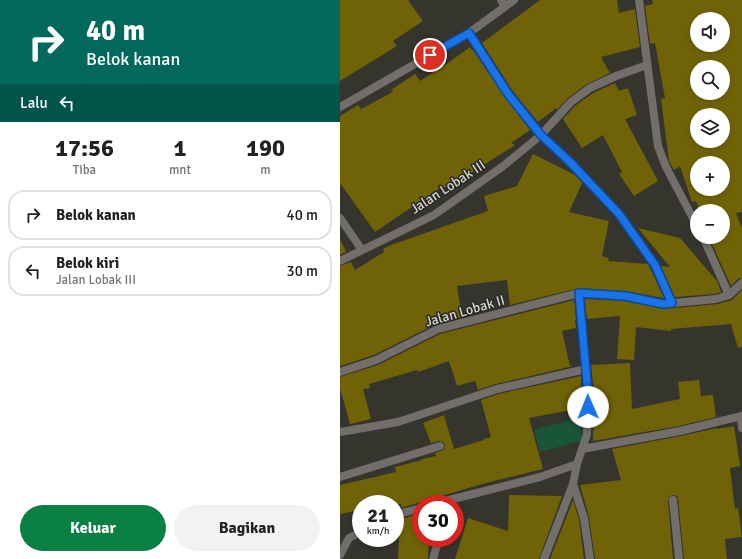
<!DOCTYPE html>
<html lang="id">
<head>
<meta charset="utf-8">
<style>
	:root { --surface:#fff; --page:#f2f2f2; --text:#222; --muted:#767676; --line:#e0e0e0; --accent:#0b8043 }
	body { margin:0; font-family:Signika,sans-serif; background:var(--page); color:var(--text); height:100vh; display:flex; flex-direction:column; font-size:15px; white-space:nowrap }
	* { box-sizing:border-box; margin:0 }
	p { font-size:13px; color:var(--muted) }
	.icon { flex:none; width:22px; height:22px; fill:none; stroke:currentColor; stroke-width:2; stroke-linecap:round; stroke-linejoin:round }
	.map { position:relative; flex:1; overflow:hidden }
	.drawer { display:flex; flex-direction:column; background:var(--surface); width:340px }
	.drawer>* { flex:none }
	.guide { background:#00695c; color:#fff; overflow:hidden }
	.tools { position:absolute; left:350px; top:12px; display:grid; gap:8px }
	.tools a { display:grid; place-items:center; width:40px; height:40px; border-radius:50%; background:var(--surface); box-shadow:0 2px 6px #0003; font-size:20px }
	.speed { position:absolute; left:12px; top:495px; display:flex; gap:8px; font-size:20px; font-weight:700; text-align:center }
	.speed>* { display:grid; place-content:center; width:52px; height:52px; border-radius:50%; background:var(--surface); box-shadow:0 2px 6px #0003; line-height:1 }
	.speed small { font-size:10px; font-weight:400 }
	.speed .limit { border:6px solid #d22; background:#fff; color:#111 }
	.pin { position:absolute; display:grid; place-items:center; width:34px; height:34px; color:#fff; margin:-17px; border:2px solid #fff; border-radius:50%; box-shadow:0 1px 4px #0007 }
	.me { position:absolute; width:44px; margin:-22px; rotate:359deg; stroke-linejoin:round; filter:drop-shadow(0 0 3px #0008) }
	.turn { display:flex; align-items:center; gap:14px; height:84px; padding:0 20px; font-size:18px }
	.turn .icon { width:52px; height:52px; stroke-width:2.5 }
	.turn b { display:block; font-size:28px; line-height:34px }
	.then { display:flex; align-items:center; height:38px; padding:0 20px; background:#0003; gap:8px; font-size:15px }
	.eta { display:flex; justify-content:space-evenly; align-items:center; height:68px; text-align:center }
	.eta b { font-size:24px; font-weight:700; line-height:28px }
	.primary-button { display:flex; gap:8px; margin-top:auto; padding:8px 20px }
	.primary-button a { flex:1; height:46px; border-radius:24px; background:var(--accent); color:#fff; font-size:16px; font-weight:700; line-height:46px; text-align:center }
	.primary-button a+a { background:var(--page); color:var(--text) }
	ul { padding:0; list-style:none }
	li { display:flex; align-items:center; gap:12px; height:50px; margin:0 8px 6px; padding:0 12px; border:2px solid var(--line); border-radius:16px }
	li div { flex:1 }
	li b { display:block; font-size:15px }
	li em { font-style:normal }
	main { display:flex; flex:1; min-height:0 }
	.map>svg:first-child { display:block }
	.green { fill:#195538 }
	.building { fill:#706307; fill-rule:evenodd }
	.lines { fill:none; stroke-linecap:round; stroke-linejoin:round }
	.minor { stroke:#716e6c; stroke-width:8 }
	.route-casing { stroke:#114b97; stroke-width:10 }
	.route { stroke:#1a73e8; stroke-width:7 }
	.labels { text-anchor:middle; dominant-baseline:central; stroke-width:3; stroke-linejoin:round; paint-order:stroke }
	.street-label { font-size:14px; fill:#d4d4d0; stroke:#2b2a23 }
</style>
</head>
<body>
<main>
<section class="drawer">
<div class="guide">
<div class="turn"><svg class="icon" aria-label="right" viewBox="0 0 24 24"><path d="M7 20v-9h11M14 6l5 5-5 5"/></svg><div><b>40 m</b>Belok kanan</div></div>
<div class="then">Lalu<svg class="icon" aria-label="left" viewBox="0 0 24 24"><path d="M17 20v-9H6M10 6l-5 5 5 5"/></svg></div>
</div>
<div class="eta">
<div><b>17:56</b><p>Tiba</p></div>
<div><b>1</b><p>mnt</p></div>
<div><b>190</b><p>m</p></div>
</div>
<ul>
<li><svg class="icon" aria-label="right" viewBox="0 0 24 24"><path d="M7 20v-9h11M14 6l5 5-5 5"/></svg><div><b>Belok kanan</b></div><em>40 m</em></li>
<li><svg class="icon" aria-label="left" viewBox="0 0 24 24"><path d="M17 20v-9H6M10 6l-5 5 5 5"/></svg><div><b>Belok kiri</b><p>Jalan Lobak III</p></div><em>30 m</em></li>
</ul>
<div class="primary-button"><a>Keluar</a><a>Bagikan</a></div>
</section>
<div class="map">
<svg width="402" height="559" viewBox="0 0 402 559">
	<rect width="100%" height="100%" fill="#35342d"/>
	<path class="green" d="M 237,418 L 244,440 L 200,452 L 194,430 Z"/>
	<path class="building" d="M 0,0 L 68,0 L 83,21 L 53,41 L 57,46 L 0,81 Z
		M 200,0 L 277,0 L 279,13 L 295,9 L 300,47 L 261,57 L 270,73 L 247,84 L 228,98 L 217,110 L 216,108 L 198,122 L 172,90 L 142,43 Z
		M 312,0 L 402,0 L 402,212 L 396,213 L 402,228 L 402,278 L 398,279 L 391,286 L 369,237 L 383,237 L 383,211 L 360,211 L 356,201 L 352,202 L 340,166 L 334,170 L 329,161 L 321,99 L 325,98 L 315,43 L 310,44 L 305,6 L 313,4 ZM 357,19 L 383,19 L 383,45 L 357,45 ZM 357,67 L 383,67 L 383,93 L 357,93 ZM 357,115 L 383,115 L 383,141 L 357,141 ZM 357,163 L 383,163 L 383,189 L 357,189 Z
		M 130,47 L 132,50 L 133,50 L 164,96 L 190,130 L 171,143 L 175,145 L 131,173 L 130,171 L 104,188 L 103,186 L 35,232 L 0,183 L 0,116 L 18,105 L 21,109 L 53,92 L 51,90 L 75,74 L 80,81 L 108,63 Z
		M 275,83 L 279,91 L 288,88 L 297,115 L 285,119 L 318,181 L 294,196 L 279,174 L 282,172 L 263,135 L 242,148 L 223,119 L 235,106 L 253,93 Z
		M 193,154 L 235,175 L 242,183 L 229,212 L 269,221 L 262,256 L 269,258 L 268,261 L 308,264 L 324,298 L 285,291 L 239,288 L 170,305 L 167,280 L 117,286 L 122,317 L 96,324 L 34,355 L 0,366 L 0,266 L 11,262 L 15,270 L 44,252 L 43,249 L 51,245 L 148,211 L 144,196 L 177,186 Z
		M 298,228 L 340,238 L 377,281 L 381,292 L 375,294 L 335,297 L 321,266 L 330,267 Z
		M 0,239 L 6,252 L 0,255 Z
		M 402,290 L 402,347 L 398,348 L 391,324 L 331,329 L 331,331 L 296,327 L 294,360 L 277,359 L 280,316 L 247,319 L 245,299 L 284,301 L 324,309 L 378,304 L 392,300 Z
		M 234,300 L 236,320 L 235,320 L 236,328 L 222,331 L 230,366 L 233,366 L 156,384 L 138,390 L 135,381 L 117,386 L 109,361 L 78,372 L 77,370 L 29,384 L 30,388 L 23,389 L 31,419 L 10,424 L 0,388 L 0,377 L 38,365 L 100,334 Z
		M 290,363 L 292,409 L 340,399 L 338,382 L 359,380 L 361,396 L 373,395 L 376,417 L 339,426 L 253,441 L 254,393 L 251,365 Z
		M 241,376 L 242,408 L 189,418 L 203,469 L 142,484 L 61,508 L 61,504 L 18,504 L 20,510 L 0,514 L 0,485 L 56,472 L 55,467 L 82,460 L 82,459 L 96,456 L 95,453 L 104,450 L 105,445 L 103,442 L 99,441 L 91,443 L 83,423 L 104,415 L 114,449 L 144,440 L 144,439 L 151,437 L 141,400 L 158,394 Z
		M 394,426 L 400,466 L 390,468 L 395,509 L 398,508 L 402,537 L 385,539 L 387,559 L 344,559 L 338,499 L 337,496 L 333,495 L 330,496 L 328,501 L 333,559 L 255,559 L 249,517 L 240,485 L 281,480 L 272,449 L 341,436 L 377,428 L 377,429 Z
		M 169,495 L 222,496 L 199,559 L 115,559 L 128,518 L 168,531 Z
		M 233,500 L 239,519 L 244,559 L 210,559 Z
		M 81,514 L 81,538 L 89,538 L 88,559 L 58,559 L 60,519 Z"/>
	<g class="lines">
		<path class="minor" d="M 161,0 L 165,7
			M 299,0 L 318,146 L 326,167 L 357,226
			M 129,33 L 168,93 L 201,135 L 229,161 L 279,214 L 315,265 L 332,303
			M 0,107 L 129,33 L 174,0
			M 0,218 L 22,250
			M 363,237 L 389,295
			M 0,261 L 94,215 L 162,167 L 201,135 L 231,102 L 250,88 L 276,76 L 307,65
			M 0,372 L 36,360 L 98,329 L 239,293 L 285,296 L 323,304 L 376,299 L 389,295 L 402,283
			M 401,416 L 402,428
			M 0,432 L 58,422 L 157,389 L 246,369
			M 242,449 L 340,431 L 402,416
			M 0,477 L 100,446
			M 233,484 L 244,518 L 250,559
			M 333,500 L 339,559
			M 93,504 L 200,477 L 237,464
			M 55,515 L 81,508
			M 0,555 L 9,538 L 21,532
			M 93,559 L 99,538
			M 204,559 L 233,484 L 237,464 L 247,434 L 248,393 L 239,293"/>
	</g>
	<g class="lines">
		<g class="route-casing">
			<path id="route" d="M 90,55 L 129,33 L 168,94 L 201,135 L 229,161 L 279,214 L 315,265 L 332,303 L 323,304 L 285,296 L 239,293 L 248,393 L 248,407"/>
		</g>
		<use href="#route" class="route"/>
	</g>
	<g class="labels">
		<g class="street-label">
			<text transform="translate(108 187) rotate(-33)">Jalan Lobak III</text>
			<text transform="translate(125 311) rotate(-16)">Jalan Lobak II</text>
		</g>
	</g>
</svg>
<div class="tools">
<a><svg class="icon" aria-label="sound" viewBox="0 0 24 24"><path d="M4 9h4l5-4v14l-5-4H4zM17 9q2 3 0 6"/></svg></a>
<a><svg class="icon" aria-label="search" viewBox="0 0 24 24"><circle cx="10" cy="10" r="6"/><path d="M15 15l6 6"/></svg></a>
<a><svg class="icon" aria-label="layers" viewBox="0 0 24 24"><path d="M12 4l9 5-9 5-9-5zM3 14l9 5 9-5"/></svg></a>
<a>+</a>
<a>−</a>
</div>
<div class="speed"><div>21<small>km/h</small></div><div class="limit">30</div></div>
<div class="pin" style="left:90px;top:55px;background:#d93025"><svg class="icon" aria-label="arrive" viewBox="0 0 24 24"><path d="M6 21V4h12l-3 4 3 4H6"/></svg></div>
<svg class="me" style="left:248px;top:407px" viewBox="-20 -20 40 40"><circle r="19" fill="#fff"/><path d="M0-13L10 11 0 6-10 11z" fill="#1a73e8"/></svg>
</div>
</main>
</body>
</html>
